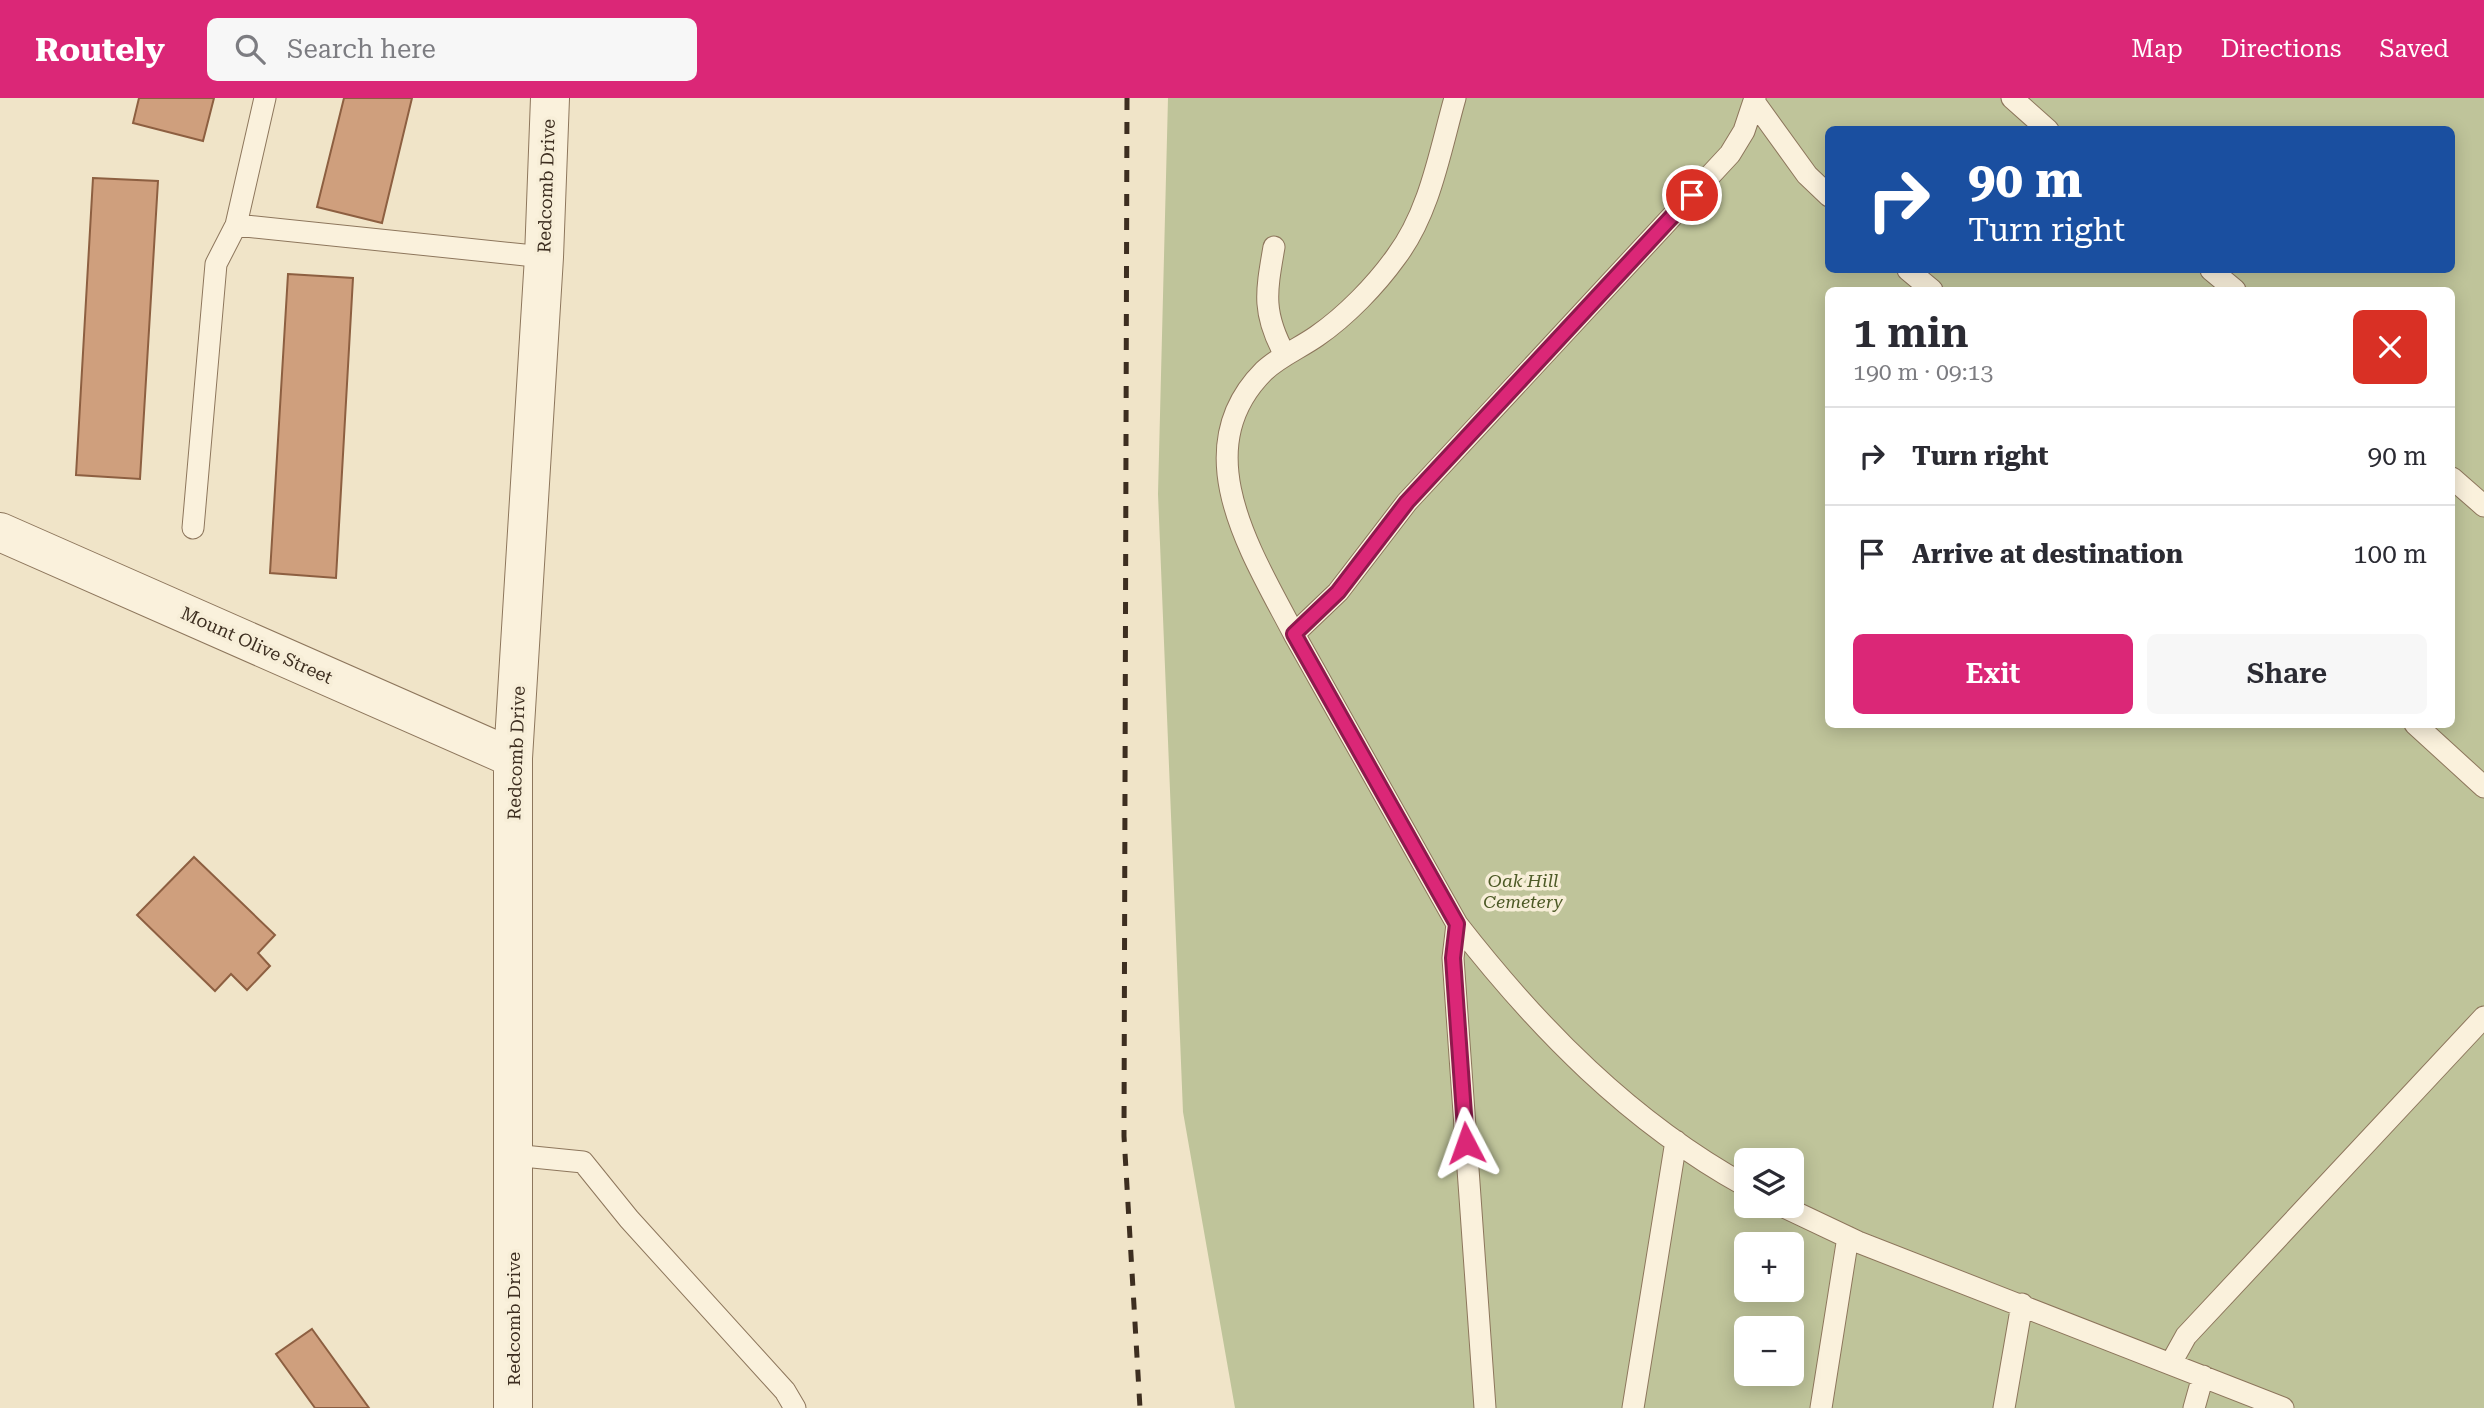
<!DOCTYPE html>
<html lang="en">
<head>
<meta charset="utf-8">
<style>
	:root { --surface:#fff; --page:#f7f7f7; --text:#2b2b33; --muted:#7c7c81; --line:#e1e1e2; --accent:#db2777 }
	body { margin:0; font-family:"Roboto Serif",serif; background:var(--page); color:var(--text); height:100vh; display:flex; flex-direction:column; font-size:26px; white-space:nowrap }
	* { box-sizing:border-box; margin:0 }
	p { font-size:23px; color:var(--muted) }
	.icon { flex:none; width:38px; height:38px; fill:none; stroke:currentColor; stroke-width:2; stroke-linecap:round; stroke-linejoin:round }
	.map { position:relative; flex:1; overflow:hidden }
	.side { position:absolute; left:1825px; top:189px; width:630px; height:441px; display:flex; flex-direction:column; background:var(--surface); border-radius:10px; box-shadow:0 4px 18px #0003 }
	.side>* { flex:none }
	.guide { position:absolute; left:1825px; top:28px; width:630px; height:147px; border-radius:10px; box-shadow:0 4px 18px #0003; background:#1a4fa0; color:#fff; overflow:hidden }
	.tools { position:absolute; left:1734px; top:1050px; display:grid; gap:14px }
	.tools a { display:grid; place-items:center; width:70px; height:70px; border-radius:10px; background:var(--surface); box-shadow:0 4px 18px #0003; font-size:35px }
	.pin { position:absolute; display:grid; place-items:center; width:60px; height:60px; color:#fff; margin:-30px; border:4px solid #fff; border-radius:50%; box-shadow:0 2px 7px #0007 }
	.me { position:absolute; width:77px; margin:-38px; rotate:356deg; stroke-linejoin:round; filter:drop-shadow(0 0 5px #0008) }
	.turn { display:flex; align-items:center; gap:24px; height:147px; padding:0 28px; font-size:32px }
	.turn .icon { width:91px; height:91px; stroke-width:2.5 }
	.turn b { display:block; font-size:49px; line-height:60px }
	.round { display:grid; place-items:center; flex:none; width:74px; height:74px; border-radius:10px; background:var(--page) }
	.overview { display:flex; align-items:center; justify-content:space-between; height:119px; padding:0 28px }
	h1 { font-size:42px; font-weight:600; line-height:52px }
	.cta { display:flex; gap:14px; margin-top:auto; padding:14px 28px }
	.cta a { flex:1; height:80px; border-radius:10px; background:var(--accent); color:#fff; font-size:28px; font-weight:600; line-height:80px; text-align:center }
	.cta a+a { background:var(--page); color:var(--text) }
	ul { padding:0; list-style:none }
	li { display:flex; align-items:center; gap:21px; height:98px; padding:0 28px; border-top:2px solid var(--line) }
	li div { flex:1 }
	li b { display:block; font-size:26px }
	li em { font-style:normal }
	header { display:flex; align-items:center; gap:42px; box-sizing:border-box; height:98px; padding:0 35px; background:var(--accent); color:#fff }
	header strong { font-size:33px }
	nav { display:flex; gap:38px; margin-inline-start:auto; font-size:24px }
	.search { width:490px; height:63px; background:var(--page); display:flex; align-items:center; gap:18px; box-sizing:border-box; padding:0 24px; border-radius:10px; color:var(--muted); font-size:26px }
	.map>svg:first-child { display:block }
	.cemetery { fill:#bfc49a; fill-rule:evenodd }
	.building { fill:#cf9f7d; stroke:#8d5f41; stroke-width:2 }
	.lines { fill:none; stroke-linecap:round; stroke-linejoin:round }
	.service-casing { stroke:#8d765c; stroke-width:23 }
	.minor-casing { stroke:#8d765c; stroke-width:40 }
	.service { stroke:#faf1dc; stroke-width:21 }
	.minor { stroke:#faf1dc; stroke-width:38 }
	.rail { stroke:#3d2e20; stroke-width:5; stroke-dasharray:12 12; stroke-linecap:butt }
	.route-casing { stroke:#8e194d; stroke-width:18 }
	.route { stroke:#db2777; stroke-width:12 }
	.labels { text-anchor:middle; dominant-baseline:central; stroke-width:7; stroke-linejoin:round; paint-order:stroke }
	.street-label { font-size:18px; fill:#3d2e20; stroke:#f7eed8 }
	.park-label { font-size:18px; font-style:italic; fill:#4d5a26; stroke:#f7eed8 }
</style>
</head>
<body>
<header>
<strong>Routely</strong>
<div class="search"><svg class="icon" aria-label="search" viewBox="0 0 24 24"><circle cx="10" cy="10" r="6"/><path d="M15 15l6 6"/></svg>Search here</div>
<nav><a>Map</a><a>Directions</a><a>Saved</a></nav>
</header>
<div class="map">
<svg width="2484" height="1310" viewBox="0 0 2484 1310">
	<rect width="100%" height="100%" fill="#f0e4c8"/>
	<path class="cemetery" d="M 1168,0 L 2484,0 L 2484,1310 L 1235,1310 L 1183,1014 L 1158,396 ZM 1829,32 L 2452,32 L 2452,172 L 1829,172 ZM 1829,192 L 2452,192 L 2452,626 L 1829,626 ZM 1746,1062 L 1792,1062 L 1792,1108 L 1746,1108 ZM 1746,1146 L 1792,1146 L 1792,1192 L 1746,1192 ZM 1746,1230 L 1792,1230 L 1792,1276 L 1746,1276 Z"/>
	<path class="building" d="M 139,0 L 214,0 L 203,43 L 133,25 Z
		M 344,0 L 412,0 L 382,125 L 317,109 Z
		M 93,80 L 158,83 L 140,381 L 76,377 Z
		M 288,176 L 353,180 L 336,480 L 270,475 Z
		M 194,759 L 275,837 L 258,855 L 270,868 L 247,892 L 231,876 L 215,893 L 137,817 Z
		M 312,1231 L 369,1310 L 315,1310 L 276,1256 Z"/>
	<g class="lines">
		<g class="service-casing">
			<path id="service" d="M 2012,0 L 2048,32
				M 1755,5 L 1807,77 L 1829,98
				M 236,127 L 265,0
				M 1274,149 C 1266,195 1262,215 1285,257
				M 1908,172 L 1932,192
				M 2211,172 L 2235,192
				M 2452,380 L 2484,408
				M 193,430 L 216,166 L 236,127 L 544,159
				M 1294,536 C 1253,457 1184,353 1264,273 C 1280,258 1300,250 1317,238 C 1346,218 1376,187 1396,159 C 1430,114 1440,53 1455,0
				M 2415,626 L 2484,689
				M 1457,826 C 1538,930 1630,1024 1746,1088
				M 513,1057 L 583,1064 L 629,1121 L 785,1293 L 795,1310
				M 1782,1108 L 1858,1144 L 2283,1310
				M 2171,1265 L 2186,1238 L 2484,919
				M 1485,1310 L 1453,860 L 1457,826 L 1294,536 L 1338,494 L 1407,404 L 1730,56 L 1744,33 L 1755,0
				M 1633,1310 L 1676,1043
				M 1821,1310 L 1848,1139
				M 2004,1310 L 2022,1206
				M 2194,1310 L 2203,1278"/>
		</g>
		<g class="minor-casing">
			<path id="minor" d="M 0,434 L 513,660
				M 513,1310 L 513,660 L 544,159 L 550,0"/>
		</g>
		<use href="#service" class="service"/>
		<use href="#minor" class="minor"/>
		<path class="rail" d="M 1127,0 L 1124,1038 L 1140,1310"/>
	</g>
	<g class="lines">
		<g class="route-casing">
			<path id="route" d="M 1466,1045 L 1453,860 L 1457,826 L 1294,536 L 1338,494 L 1407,404 L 1692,97"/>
		</g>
		<use href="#route" class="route"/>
	</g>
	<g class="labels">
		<g class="street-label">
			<text transform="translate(546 88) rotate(-88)">Redcomb Drive</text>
			<text transform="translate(257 547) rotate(24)">Mount Olive Street</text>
			<text transform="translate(516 655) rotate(-88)">Redcomb Drive</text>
			<text transform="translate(513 1221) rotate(-90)">Redcomb Drive</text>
		</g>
		<g class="park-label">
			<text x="1523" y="782">Oak Hill<tspan x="1523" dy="21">Cemetery</tspan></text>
		</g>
	</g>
</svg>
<div class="tools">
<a><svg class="icon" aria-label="layers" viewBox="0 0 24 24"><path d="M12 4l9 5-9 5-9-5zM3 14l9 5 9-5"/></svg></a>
<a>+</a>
<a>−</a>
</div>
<div class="pin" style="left:1692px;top:97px;background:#d93025"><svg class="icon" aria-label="arrive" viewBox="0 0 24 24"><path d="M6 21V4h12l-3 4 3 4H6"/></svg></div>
<svg class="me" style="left:1466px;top:1045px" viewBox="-20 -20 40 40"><path d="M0-17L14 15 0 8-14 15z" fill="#db2777" stroke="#fff" stroke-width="4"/></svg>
<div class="guide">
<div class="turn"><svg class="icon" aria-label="right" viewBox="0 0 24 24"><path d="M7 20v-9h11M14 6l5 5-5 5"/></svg><div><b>90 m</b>Turn right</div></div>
</div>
<section class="side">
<div class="overview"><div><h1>1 min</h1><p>190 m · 09:13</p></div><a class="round" style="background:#d93025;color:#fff"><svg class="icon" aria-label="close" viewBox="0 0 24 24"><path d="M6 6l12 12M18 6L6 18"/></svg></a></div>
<ul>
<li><svg class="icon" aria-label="right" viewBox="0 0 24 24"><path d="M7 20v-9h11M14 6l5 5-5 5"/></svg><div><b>Turn right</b></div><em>90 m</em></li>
<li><svg class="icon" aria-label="arrive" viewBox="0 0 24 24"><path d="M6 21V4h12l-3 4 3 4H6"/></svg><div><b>Arrive at destination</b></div><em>100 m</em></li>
</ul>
<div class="cta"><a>Exit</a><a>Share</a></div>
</section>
</div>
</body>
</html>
